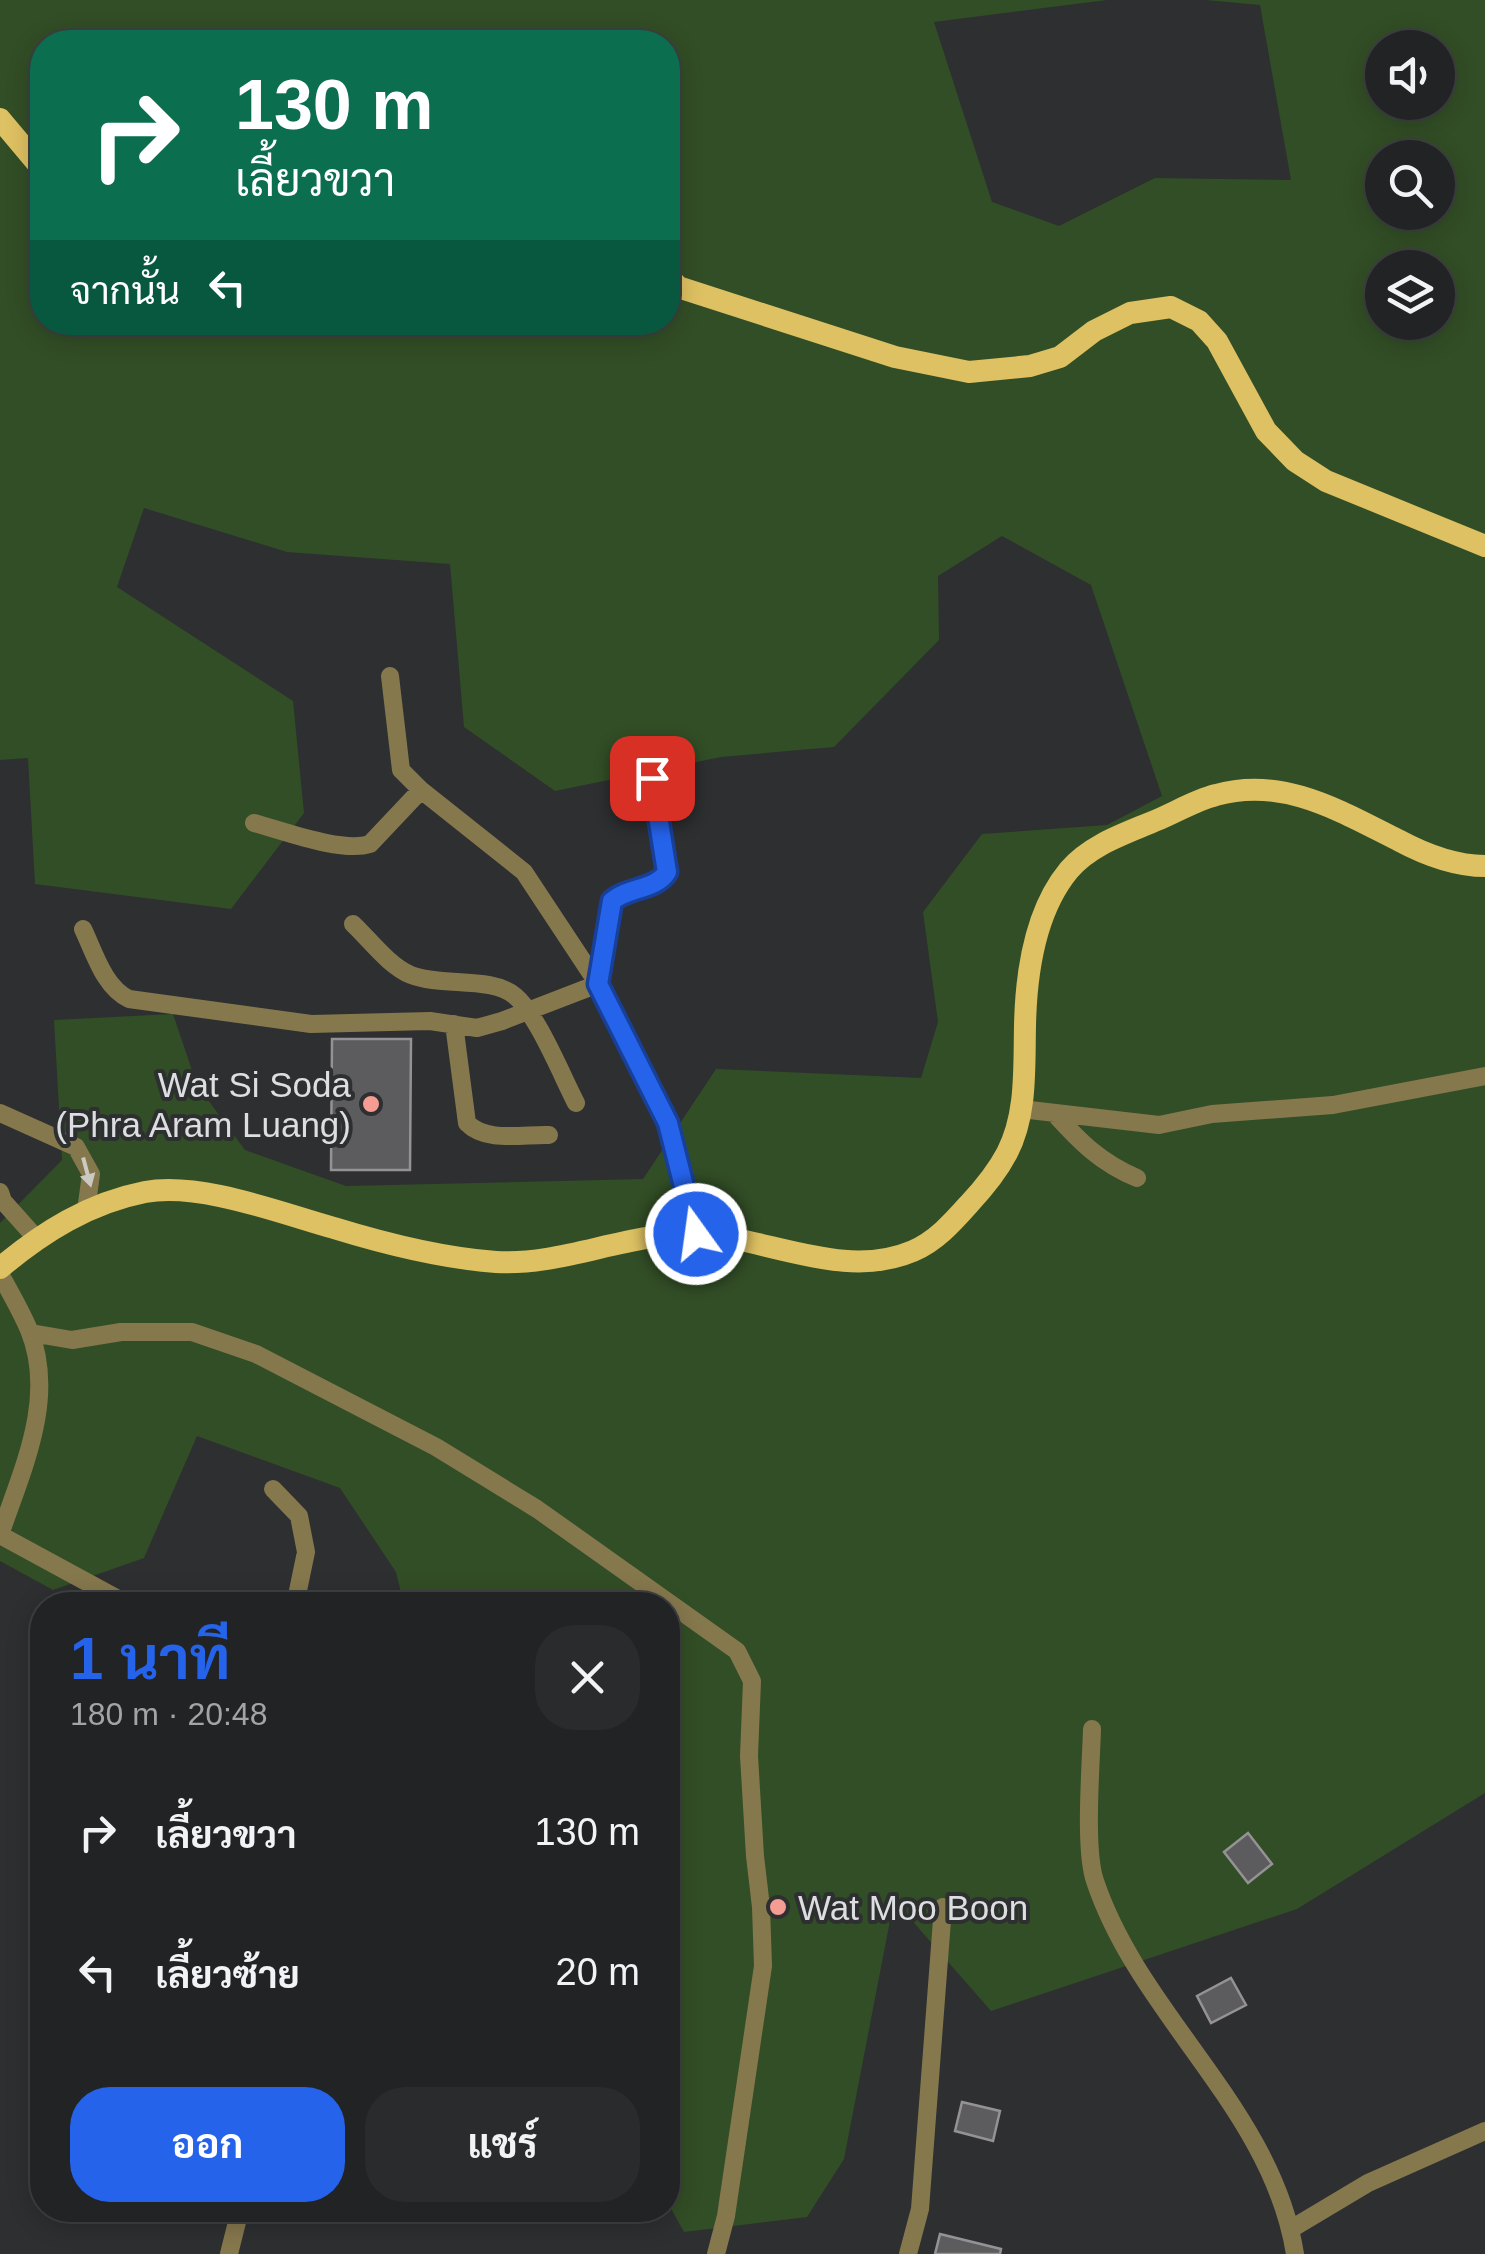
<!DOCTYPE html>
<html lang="th">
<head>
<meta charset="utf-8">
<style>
	:root { --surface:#222325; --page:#2a2b2d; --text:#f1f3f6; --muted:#a2a4a7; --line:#3f4042; --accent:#2563eb }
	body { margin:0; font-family:Arial,Sarabun,sans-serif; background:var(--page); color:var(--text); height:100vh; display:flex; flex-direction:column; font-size:38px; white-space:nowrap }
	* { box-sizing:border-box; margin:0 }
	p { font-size:32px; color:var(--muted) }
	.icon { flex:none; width:55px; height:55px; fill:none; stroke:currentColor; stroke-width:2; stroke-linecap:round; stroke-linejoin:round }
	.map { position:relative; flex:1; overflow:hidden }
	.side { position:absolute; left:30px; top:1592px; width:650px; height:630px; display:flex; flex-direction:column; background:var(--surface); border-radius:40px; box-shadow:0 5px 25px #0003,0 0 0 2px var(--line) }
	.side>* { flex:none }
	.hud { position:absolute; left:30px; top:30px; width:650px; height:305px; border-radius:40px; box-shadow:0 5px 25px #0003,0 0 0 2px var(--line); background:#0b6e4f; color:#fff; overflow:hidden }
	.buttons { position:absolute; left:1365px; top:30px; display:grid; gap:20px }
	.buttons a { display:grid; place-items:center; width:90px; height:90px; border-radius:50%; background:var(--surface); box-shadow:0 5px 25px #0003,0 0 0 2px var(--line); font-size:50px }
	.pin { position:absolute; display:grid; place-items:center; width:85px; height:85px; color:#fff; margin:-42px; border-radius:20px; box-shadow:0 5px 15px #0006 }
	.me { position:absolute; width:110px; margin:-55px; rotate:346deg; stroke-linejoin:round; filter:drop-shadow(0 0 8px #0008) }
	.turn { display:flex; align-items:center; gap:35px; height:210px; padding:0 40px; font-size:45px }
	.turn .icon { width:130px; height:130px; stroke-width:2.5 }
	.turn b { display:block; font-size:70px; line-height:85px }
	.then { display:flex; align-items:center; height:95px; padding:0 40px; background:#0003; gap:20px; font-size:38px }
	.round { display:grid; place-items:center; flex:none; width:105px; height:105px; border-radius:40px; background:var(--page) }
	.overview { display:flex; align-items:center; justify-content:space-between; height:170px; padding:0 40px }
	h1 { font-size:60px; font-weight:700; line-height:75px; color:var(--accent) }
	.cta { display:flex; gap:20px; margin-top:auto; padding:20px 40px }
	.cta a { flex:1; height:115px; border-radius:40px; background:var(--accent); color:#fff; font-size:40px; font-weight:700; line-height:115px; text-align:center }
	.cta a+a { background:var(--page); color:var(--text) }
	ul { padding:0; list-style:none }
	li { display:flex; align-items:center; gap:30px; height:140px; padding:0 40px }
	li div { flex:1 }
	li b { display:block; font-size:38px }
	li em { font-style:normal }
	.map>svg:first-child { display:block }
	.green { fill:#324e26; fill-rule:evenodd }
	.building { fill:#5c5b5d; stroke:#949295; stroke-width:2.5 }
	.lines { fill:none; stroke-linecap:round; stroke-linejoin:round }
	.minor { stroke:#86784d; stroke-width:18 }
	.major { stroke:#dec162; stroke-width:22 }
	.oneway { fill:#cbcac2 }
	.route-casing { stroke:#184099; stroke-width:25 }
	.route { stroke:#2563eb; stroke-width:18 }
	.poi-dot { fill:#f59c93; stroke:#2d2f31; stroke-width:4 }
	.labels { text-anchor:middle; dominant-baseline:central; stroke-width:8; stroke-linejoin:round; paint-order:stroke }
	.poi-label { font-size:35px; fill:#dcdedf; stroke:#2d2f31; text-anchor:end }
</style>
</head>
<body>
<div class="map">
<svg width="1485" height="2254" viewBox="0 0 1485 2254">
	<rect width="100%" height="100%" fill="#2d2f31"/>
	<path class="green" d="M 0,0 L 1107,0 L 934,22 L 992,202 L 1059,226 L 1155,178 L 1291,180 L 1260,5 L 1206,0 L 1485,0 L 1485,1793 L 1297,1909 L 991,2011 L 894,1900 L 844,2159 L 807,2217 L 684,2232 L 668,2203 L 668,1605 L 404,1605 L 396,1572 L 340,1488 L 197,1436 L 144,1558 L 53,1590 L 0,1561 L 0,1223 L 62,1160 L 54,1020 L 173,1014 L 197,1085 L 245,1150 L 346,1186 L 643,1179 L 716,1069 L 921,1078 L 938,1022 L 923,912 L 982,834 L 1107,825 L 1162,796 L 1091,585 L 1002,536 L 938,576 L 939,640 L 834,747 L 721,757 L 555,791 L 464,727 L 450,564 L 287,552 L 144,508 L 117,587 L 293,701 L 304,813 L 231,909 L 35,884 L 28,758 L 0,760 ZM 42,42 L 668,42 L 668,322 L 42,322 ZM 1382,48 L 1438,48 L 1438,102 L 1382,102 ZM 1382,158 L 1438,158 L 1438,212 L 1382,212 ZM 1382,268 L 1438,268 L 1438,322 L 1382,322 Z"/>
	<path class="building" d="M 332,1039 L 411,1039 L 410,1170 L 331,1170 Z
		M 1248,1833 L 1272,1864 L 1248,1883 L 1224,1852 Z
		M 1231,1978 L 1246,2005 L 1211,2023 L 1197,1996 Z
		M 962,2102 L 1000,2111 L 993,2141 L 955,2131 Z
		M 940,2234 L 1001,2249 L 1000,2254 L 935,2254 Z"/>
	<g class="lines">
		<path class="minor" d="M 390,676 L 401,770 L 421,790 L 524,872 L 598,984 L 668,1123 L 696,1234
			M 254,823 C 284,831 342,853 370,844 L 421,790
			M 353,924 C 370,940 389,966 411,975 C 441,987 492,976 515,996 C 537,1014 562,1076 576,1103
			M 83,929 C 95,954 104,987 129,999 L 311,1024 L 430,1021 L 477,1028 L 502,1021 L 598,984 L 613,901 L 621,894 L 666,877 L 652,778
			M 454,1024 L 467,1123 C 486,1143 524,1134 549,1135
			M 1021,1109 L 1159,1125 L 1212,1114 L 1333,1105 L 1485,1076
			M 0,1113 L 76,1147 L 91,1174 L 86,1211
			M 1054,1113 C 1080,1142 1101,1163 1137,1178
			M 0,1192 L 3,1201 L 36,1238
			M 0,1274 C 10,1292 21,1311 29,1330 C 57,1398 22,1470 0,1535
			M 31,1333 L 72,1340 L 121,1332 L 192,1332 L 256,1354 L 436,1447 L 537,1509 L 737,1651 L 752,1681 L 749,1756 L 755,1856 L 761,1907 L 763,1966 L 726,2216 L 716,2254
			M 273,1489 L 299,1516 L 306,1552 L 295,1605
			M 0,1535 L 129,1605
			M 1092,1729 C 1091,1766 1084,1849 1095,1881 C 1140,2016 1272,2109 1295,2254
			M 1291,2229 L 1368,2183 L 1485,2131
			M 229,2254 L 240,2210
			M 908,2254 L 920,2209 L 943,1907"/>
		<path class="major" d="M 0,119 L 42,169
			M 668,276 L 678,287 L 895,357 L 969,372 L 1030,366 L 1060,357 L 1094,331 L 1130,313 L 1171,307 L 1199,321 L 1217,341 L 1266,431 L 1295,461 L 1326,481 L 1485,546
			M 0,1268 C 43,1232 89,1203 145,1192 C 201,1182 280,1213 334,1228 C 386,1244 441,1258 496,1262 C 563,1266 628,1232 696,1234 C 767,1237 843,1281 913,1251 C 936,1241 952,1223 969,1204 C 983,1189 997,1172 1007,1153 C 1027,1115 1024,1068 1025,1026 C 1026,974 1035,911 1069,870 C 1091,844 1127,833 1157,820 C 1176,812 1196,800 1216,795 C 1283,776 1340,811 1398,840 C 1424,854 1455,866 1485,866"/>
	</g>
	<defs><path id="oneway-solid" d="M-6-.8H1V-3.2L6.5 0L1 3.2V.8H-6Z" transform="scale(2.5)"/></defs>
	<use class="oneway" href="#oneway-solid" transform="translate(87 1172) rotate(75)"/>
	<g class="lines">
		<g class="route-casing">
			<path id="route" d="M 652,778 L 667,872 C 656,890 628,887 612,901 L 598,984 L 668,1123 L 696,1234"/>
		</g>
		<use href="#route" class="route"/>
	</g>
	<g class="poi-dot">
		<circle cx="371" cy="1104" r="10"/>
		<circle cx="778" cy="1907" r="10"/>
	</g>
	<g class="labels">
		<g class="poi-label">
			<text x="351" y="1084">Wat Si Soda<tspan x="351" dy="40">(Phra Aram Luang)</tspan></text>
			<text x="798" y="1907" text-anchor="start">Wat Moo Boon</text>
		</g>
	</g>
</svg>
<div class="buttons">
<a><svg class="icon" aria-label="sound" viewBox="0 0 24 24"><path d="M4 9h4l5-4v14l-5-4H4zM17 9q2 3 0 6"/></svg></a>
<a><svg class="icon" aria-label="search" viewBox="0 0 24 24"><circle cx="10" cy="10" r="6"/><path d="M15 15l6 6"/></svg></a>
<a><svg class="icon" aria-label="layers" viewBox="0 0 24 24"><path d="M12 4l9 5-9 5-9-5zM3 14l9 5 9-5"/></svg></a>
</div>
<div class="pin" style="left:652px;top:778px;background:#d93025"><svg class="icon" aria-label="arrive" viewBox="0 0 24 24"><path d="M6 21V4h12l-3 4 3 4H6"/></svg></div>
<svg class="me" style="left:696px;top:1234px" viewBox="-20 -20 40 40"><circle r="17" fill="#2563eb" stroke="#fff" stroke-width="3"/><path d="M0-11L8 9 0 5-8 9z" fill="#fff"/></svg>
<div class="hud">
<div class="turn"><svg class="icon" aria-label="right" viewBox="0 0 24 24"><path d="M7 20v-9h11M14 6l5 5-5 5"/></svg><div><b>130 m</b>เลี้ยวขวา</div></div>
<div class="then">จากนั้น<svg class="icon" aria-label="left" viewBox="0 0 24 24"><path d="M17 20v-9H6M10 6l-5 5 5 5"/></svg></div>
</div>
<section class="side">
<div class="overview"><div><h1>1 นาที</h1><p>180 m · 20:48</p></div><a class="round"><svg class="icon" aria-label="close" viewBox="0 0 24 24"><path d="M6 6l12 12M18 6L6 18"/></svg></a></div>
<ul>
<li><svg class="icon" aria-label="right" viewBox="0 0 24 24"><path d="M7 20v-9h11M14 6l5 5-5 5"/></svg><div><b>เลี้ยวขวา</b></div><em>130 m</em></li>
<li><svg class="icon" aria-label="left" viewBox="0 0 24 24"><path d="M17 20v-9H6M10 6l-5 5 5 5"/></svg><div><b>เลี้ยวซ้าย</b></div><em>20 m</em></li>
</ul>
<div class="cta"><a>ออก</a><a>แชร์</a></div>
</section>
</div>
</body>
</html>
